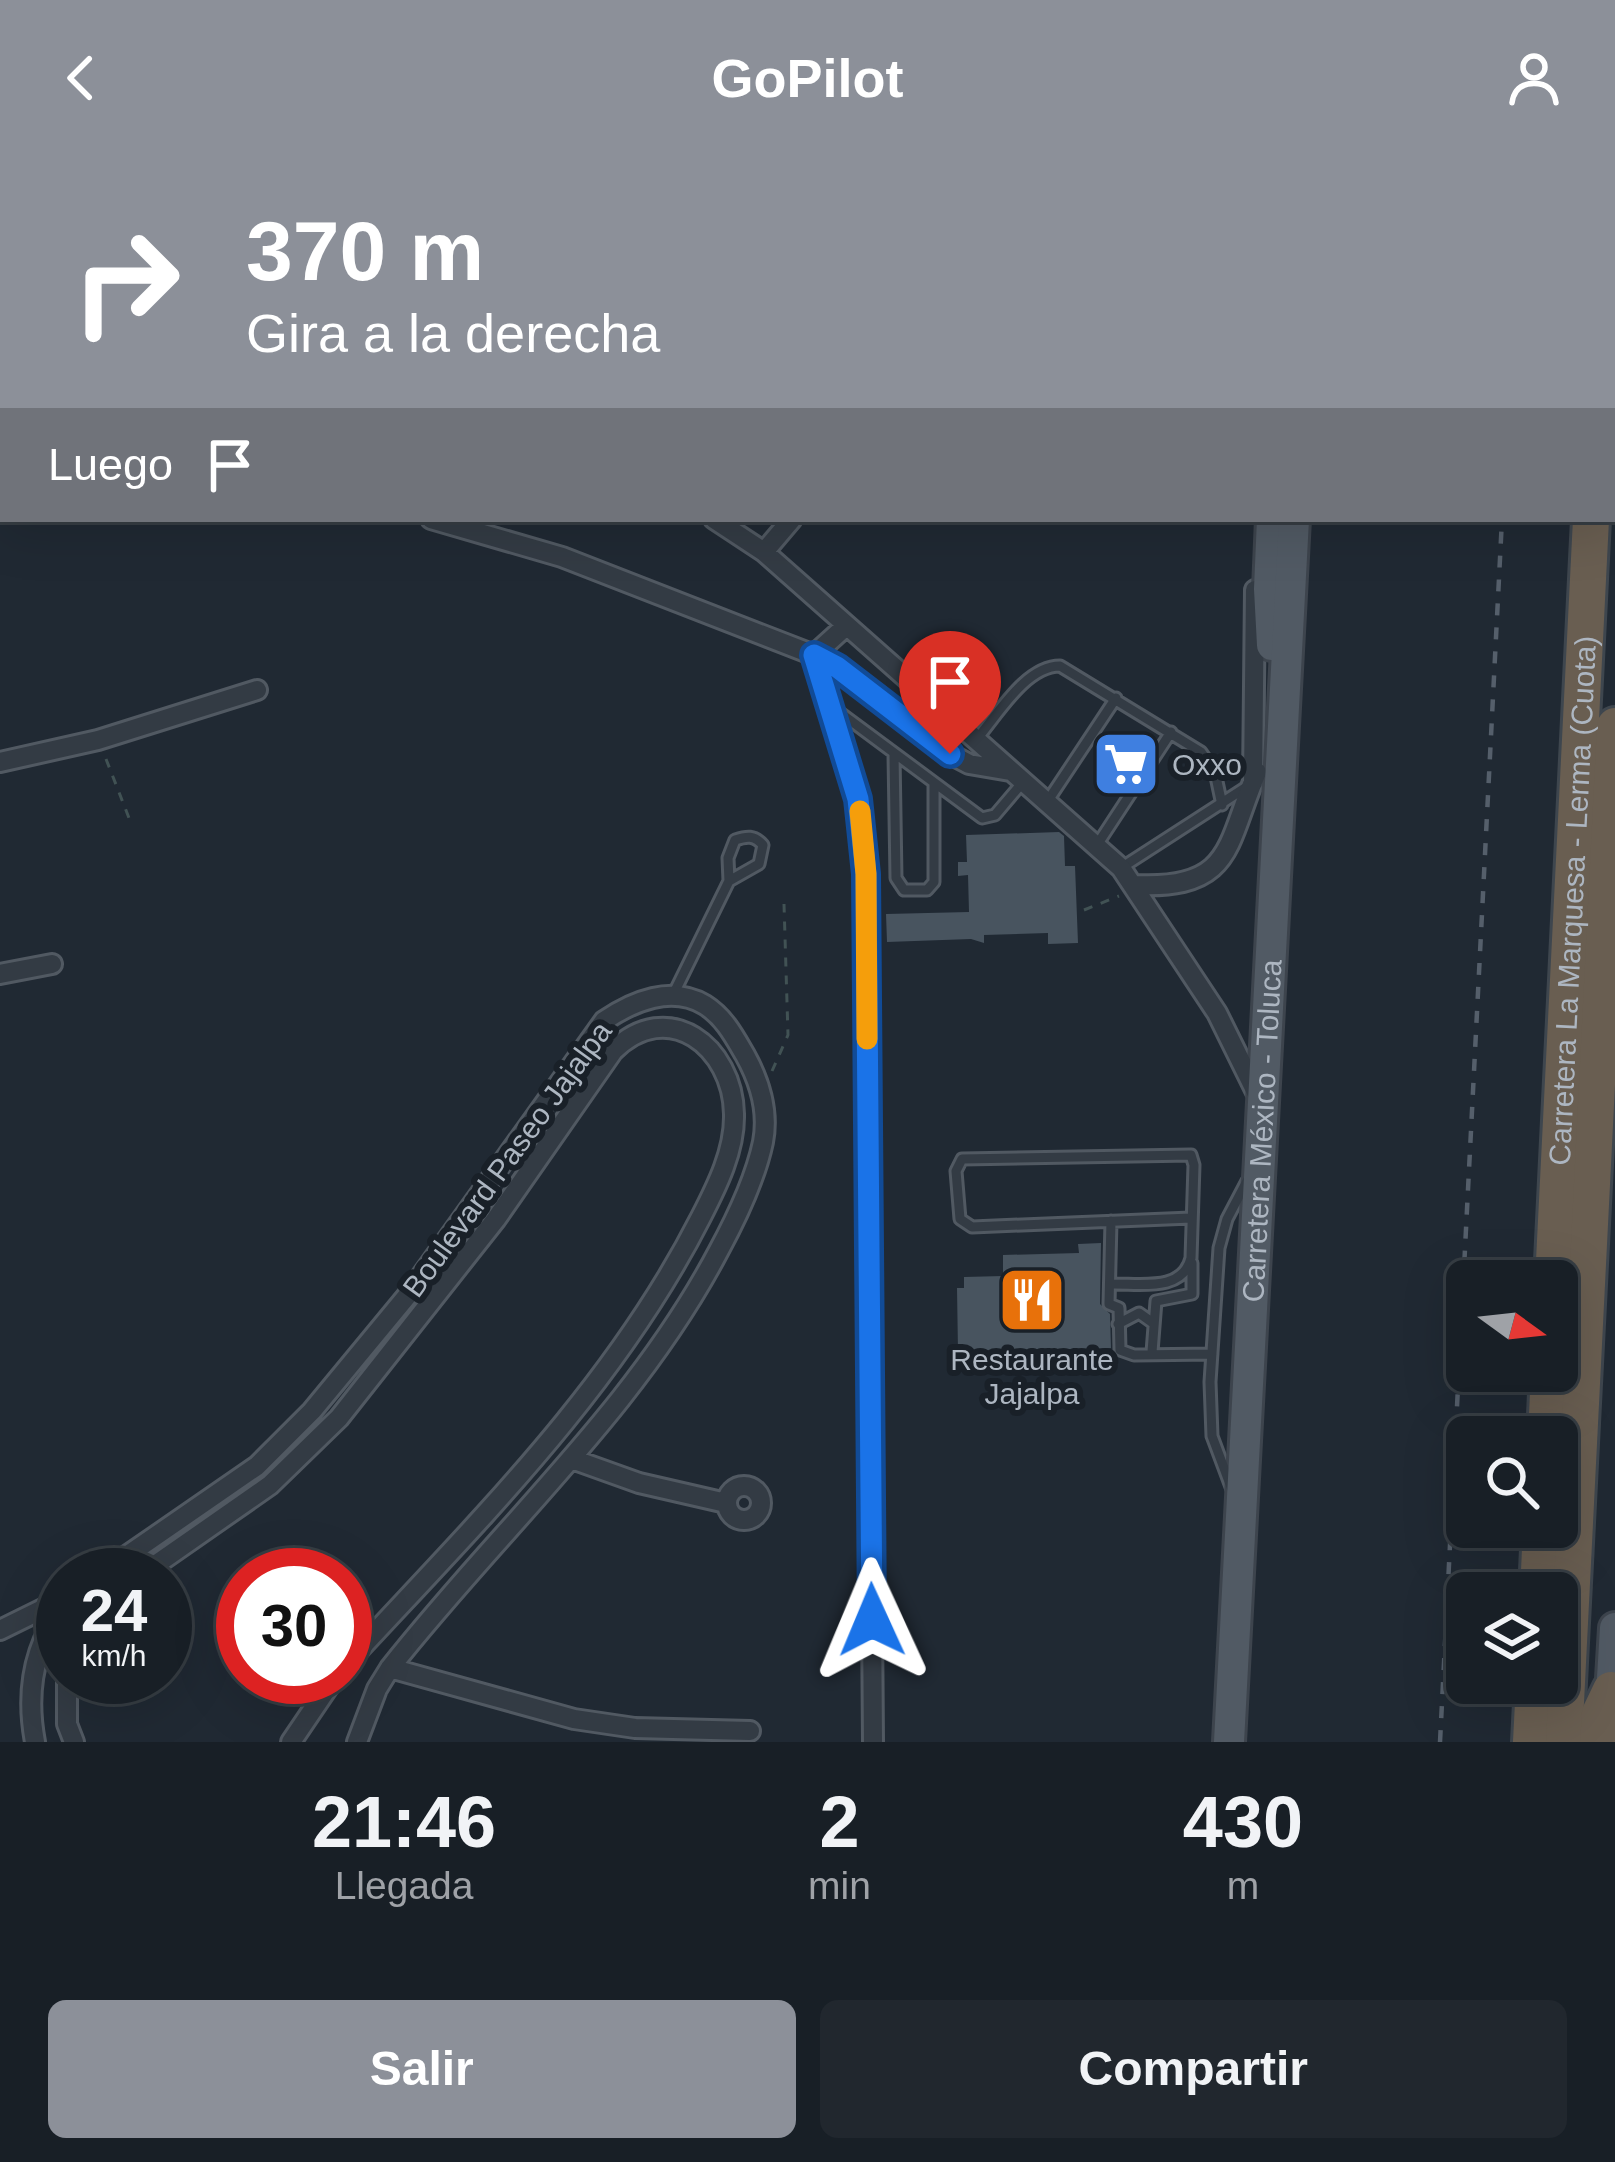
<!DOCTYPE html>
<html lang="es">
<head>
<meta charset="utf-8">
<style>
	:root { --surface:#181f26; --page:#21272e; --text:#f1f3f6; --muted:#9fa2a7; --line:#363d43; --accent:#8c9099 }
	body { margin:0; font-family:Arial,sans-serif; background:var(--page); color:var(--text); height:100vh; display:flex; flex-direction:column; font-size:45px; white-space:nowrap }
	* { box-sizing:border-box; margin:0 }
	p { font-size:39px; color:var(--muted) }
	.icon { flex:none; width:66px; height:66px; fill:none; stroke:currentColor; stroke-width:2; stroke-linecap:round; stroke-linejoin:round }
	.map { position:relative; height:1586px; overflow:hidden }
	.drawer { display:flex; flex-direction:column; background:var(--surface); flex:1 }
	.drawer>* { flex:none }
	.guide { position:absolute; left:0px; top:0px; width:1617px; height:366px; box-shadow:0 12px 48px #0002,0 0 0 3px var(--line); background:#8c9099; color:#fff; overflow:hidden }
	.needle { width:78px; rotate:105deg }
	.controls { position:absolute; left:1446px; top:1104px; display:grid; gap:24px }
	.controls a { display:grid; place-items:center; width:132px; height:132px; border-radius:18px; background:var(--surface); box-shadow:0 12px 48px #0002,0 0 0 3px var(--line); font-size:60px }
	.speed { position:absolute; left:36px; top:1392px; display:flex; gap:24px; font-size:60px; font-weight:700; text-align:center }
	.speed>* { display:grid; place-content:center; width:156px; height:156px; border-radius:50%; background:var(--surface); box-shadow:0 12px 48px #0002,0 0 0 3px var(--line); line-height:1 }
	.speed small { font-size:30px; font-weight:400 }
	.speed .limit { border:18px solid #d22; background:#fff; color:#111 }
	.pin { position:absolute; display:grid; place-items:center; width:102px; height:102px; color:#fff; margin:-123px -51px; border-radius:50% 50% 50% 0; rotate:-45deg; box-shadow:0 0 12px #0007 }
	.pin .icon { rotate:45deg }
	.me { position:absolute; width:132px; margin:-66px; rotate:359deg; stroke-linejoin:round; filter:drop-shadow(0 0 9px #0008) }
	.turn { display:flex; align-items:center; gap:42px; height:252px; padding:0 48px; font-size:54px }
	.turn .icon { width:156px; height:156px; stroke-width:2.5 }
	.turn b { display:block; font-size:84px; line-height:102px }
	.then { display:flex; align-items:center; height:114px; padding:0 48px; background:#0003; gap:24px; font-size:45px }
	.eta { display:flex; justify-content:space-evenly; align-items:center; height:204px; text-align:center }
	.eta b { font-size:72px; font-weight:600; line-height:84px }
	.cta { display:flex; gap:24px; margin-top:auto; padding:24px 48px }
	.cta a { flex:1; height:138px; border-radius:18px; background:var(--accent); color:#fff; font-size:48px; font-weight:600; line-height:138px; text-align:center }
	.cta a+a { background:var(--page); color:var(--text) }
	header { display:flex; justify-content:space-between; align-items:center; height:156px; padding:0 48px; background:var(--accent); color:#fff; font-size:54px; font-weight:600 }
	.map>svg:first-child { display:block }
	.building { fill:#48545f }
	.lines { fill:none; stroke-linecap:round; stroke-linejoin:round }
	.lane-casing { stroke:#515962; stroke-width:15 }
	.street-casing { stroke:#515962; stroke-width:24 }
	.primary-casing { stroke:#3d444d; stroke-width:36 }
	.highway-casing { stroke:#3e464e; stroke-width:42 }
	.path { stroke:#415254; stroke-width:3; stroke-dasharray:9 9; stroke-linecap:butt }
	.lane { stroke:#333b44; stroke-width:9 }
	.street { stroke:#333b44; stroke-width:18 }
	.primary { stroke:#515a64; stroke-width:30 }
	.highway { stroke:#695e51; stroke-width:36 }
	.rail { stroke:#555f6b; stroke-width:4.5; stroke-dasharray:12 12; stroke-linecap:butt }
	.route-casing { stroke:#114b97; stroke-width:30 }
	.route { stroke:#1a73e8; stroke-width:21 }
	.slow { stroke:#f59e0b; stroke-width:21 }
	.labels { text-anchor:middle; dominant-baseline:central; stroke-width:12; stroke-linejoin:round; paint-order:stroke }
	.poi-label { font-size:30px; fill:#adb6c1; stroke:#192028; text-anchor:start }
	.street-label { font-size:30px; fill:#adb6c1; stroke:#192028 }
</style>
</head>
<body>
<header><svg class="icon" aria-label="back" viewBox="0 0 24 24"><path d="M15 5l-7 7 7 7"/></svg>GoPilot<svg class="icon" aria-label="person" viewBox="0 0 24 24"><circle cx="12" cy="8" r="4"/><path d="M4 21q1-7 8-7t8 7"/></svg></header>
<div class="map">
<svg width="1615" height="1586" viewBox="0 0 1615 1586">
	<rect width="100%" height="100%" fill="#202933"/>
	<path class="building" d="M 1059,676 L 1064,680 L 1065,710 L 1075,710 L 1078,787 L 1048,788 L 1048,777 L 984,779 L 984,787 L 971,783 L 887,786 L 886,758 L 969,756 L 968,719 L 958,720 L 958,706 L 967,706 L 966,679 Z
		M 1101,1087 L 1100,1148 L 1110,1158 L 1111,1192 L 958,1196 L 957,1132 L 964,1132 L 964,1121 L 1003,1120 L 1003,1099 L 1079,1097 L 1078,1088 Z"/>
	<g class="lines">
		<g class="lane-casing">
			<path id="lane" d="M 835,553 L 982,662 L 995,659 L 1023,626
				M 975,585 C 997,560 1025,510 1060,510 L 1201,596 L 1215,616 L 1222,649
				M 894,599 L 896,722 L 904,734 L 927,734 L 934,726 L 934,629
				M 1047,646 L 1116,542
				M 1097,689 L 1171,576
				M 1121,712 L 1248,630
				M 673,839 L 729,725 L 728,702 L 735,684 C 747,680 754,679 763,689 L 759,708 L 729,725
				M 1111,1065 L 1109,1148 L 1119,1152 L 1120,1194 L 1134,1199 L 1212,1198
				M 1110,1128 C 1139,1127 1182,1137 1191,1102 L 1194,1009 L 1191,999 L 962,1003 L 956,1015 L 960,1063 L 972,1071 L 1191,1062
				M 1118,1168 L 1139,1157 L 1153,1167
				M 1152,1196 L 1156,1145 L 1192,1138 L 1192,1107
				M 1234,1339 L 1212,1280 L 1210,1226 L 1219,1092 L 1227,1063 L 1247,1025"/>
		</g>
		<g class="street-casing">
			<path id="street" d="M 736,0 L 744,3
				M 452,3 L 454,0
				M 1135,3 L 1138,0
				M 1287,3 L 1288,0
				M 0,231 L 3,234
				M 0,289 L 3,288
				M 431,363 L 562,401 L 814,499 L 837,511 L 950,598 L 969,608 L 1010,615
				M 714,363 L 764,396 L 1121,712 L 1217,857 L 1256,936
				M 764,396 L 792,363
				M 846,470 L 814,499 L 858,643 L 866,718 L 873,1586
				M 0,606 L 98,584 L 257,534
				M 1253,627 L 1255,434
				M 1135,729 C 1234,734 1226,688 1257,616
				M 0,818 L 52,808
				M 572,1303 L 639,1327 L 726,1347
				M727 1347a17 17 0 1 1 34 0a17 17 0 1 1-34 0Z
				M 99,1419 L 257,1310 L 312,1255 L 407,1140 L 604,865 C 633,845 672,829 705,849 C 724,861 734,880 745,899 C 760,926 769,955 763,986 C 755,1024 736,1063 718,1096 C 634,1255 500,1372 390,1512 L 377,1533 L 357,1586
				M 141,1419 L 270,1329 L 339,1262 L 496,1063 L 613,895 C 668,840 733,891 734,958 C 735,994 717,1030 701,1061 C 613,1234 475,1368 345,1509
				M 0,1474 L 63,1443
				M 390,1512 L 574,1563 L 635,1572 L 750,1575
				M 67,1521 L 67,1568 L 74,1586
				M 35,1586 C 26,1538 33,1491 63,1451
				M 291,1586 L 335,1521"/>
		</g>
		<g class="primary-casing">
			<g id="primary">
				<path d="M 1310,3 L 1310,0"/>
				<path d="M 1272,363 L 1269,433 L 1272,489"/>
				<path d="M 1610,1556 L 1615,1472"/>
				<path id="s1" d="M 1229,1586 L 1294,363"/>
			</g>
		</g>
		<g class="highway-casing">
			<g id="highway">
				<path d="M 1612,3 L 1612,0"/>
				<path id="s2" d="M 1553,1125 L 1591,363"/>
				<path d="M 1546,1281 L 1549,1215"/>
				<path d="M 1538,1437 L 1541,1371"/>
				<path d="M 1531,1586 L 1534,1527"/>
				<path d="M 1564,1586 L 1615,570"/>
				<path d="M 1598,1586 L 1600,1557 L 1611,1534"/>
			</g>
		</g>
		<path class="path" d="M 106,603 L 129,662
			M 1084,754 L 1119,740
			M 772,915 L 788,879 L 784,748"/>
		<use href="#lane" class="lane"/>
		<use href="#street" class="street"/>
		<use href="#primary" class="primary"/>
		<use href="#highway" class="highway"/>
		<path class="rail" d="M 1542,3 L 1543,0
			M 1440,1586 L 1502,363"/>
	</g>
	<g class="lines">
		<g class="route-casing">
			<path id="route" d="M 872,1464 L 866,718 L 858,643 L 814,499 L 837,511 L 950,598"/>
		</g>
		<use href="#route" class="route"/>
		<path class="slow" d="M 860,655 L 866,718 L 867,883"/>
	</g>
	<defs>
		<g id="supermarket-square" transform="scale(3.45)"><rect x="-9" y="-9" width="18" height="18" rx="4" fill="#3f7fe0" stroke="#192028"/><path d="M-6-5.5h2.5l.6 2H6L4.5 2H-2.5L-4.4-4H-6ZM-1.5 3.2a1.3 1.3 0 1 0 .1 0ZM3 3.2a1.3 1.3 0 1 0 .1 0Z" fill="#fff"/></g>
		<g id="restaurant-square" transform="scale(3.45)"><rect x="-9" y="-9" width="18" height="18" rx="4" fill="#e8710a" stroke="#192028"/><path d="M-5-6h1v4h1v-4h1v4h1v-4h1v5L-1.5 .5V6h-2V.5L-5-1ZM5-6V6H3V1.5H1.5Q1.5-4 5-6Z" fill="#fff"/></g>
	</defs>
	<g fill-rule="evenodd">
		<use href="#supermarket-square" x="1126" y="608"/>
		<use href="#restaurant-square" x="1032" y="1144"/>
	</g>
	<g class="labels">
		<g class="poi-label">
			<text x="1172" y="608">Oxxo</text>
			<text x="1032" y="1203" text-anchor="middle">Restaurante<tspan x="1032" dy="34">Jajalpa</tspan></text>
		</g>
		<g class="street-label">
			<text stroke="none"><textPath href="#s2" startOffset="381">Carretera La Marquesa - Lerma (Cuota)</textPath></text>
			<text stroke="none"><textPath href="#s1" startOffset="612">Carretera México - Toluca</textPath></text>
			<text transform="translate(507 1003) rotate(-54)">Boulevard Paseo Jajalpa</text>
		</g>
	</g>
</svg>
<div class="controls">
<a><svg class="needle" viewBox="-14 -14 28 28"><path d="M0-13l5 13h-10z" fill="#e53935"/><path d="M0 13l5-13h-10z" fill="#9fa2a7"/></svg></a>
<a><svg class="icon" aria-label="search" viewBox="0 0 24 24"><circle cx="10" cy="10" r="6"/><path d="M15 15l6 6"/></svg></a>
<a><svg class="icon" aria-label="layers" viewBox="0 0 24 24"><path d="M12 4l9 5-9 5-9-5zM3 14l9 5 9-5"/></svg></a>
</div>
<div class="speed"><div>24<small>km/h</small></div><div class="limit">30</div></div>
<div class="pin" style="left:950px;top:598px;background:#d93025"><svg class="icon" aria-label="arrive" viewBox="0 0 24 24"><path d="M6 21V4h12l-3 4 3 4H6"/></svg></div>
<svg class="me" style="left:872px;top:1464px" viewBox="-20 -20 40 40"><path d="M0-17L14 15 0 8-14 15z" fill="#1a73e8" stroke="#fff" stroke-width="4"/></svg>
<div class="guide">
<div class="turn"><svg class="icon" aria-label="right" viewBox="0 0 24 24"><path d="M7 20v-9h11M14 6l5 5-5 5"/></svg><div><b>370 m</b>Gira a la derecha</div></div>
<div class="then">Luego<svg class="icon" aria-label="arrive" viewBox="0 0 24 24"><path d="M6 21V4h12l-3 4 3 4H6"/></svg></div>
</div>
</div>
<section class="drawer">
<div class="eta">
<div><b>21:46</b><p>Llegada</p></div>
<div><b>2</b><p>min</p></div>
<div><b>430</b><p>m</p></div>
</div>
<div class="cta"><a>Salir</a><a>Compartir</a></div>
</section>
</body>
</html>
